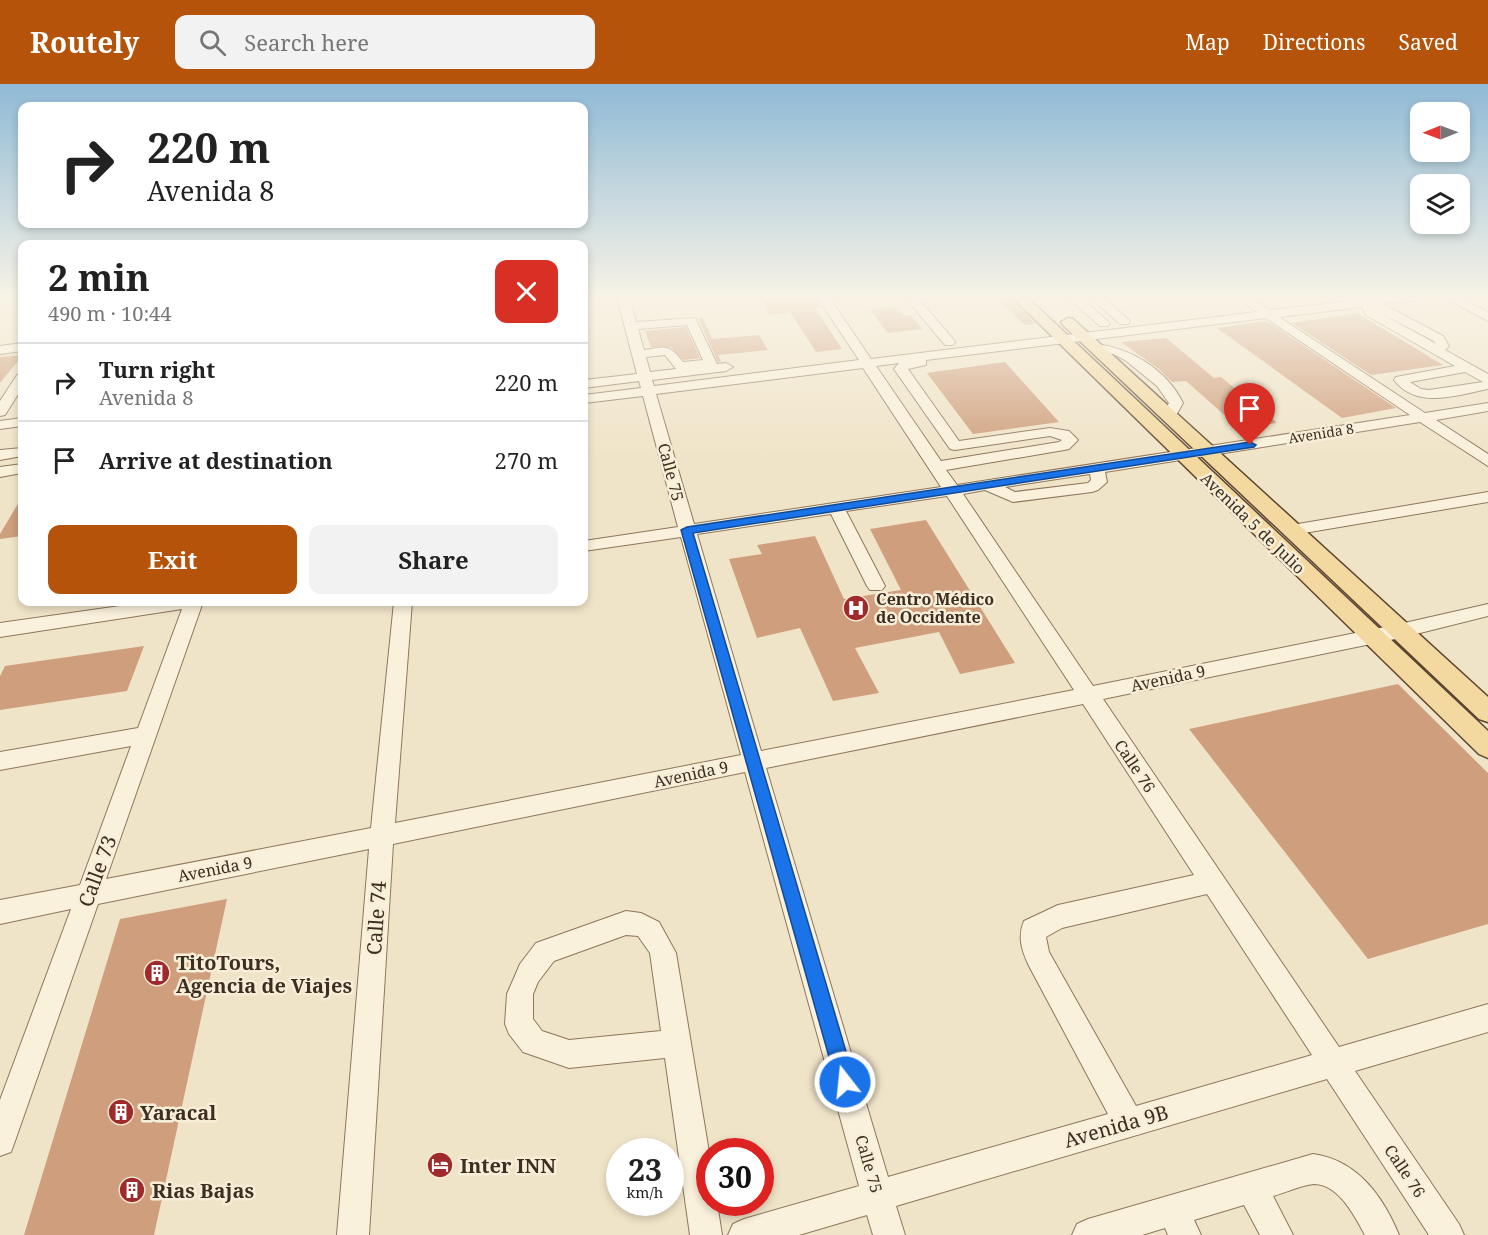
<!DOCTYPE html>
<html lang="en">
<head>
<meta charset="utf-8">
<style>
	:root { --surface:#fff; --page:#f2f2f2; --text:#222; --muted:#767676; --line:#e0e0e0; --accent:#b45309 }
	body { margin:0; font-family:"Noto Serif",serif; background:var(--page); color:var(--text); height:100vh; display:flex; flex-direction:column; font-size:22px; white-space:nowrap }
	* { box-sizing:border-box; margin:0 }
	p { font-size:20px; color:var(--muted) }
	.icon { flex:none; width:33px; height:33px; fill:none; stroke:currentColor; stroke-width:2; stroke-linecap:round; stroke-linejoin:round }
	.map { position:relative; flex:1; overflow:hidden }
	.drawer { position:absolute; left:18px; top:156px; width:570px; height:366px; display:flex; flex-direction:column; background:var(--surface); border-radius:12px; box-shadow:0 3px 9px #0003 }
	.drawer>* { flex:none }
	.banner { position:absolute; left:18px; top:18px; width:570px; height:126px; border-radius:12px; box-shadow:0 3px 9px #0003; background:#fff; color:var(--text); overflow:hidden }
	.needle { width:39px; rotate:269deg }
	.tools { position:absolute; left:1410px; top:18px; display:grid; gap:12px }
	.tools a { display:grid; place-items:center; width:60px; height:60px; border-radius:12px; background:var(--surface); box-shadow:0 3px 9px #0003; font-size:30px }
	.speed { position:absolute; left:606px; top:1054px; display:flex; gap:12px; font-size:30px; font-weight:700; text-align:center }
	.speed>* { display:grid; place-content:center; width:78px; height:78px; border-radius:50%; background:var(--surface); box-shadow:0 3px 9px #0003; line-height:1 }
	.speed small { font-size:15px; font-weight:400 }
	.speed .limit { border:9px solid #d22; background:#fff; color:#111 }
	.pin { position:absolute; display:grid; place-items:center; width:51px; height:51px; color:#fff; margin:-62px -26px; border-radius:50% 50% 50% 0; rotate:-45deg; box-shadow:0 0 6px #0007 }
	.pin .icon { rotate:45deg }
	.me { position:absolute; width:66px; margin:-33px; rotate:344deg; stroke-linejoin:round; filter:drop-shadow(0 0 4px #0008) }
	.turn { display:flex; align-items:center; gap:21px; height:126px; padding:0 30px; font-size:27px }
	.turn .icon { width:78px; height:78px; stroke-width:2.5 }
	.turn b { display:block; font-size:42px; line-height:51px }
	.round { display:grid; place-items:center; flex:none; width:63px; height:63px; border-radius:12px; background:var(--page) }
	.head { display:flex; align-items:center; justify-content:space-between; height:102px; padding:0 30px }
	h1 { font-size:36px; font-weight:700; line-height:45px }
	.action { display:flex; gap:12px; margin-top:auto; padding:12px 30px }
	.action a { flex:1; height:69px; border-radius:12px; background:var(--accent); color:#fff; font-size:24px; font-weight:700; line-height:69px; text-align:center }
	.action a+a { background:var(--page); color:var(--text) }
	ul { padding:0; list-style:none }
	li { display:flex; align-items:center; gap:18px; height:78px; padding:0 30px; border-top:2px solid var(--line) }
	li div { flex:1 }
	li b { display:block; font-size:22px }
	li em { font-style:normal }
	header { display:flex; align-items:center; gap:36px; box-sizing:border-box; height:84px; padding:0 30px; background:var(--accent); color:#fff }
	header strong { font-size:28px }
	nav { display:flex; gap:33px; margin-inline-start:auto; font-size:21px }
	.search { width:420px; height:54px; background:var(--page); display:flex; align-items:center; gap:15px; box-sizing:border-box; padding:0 21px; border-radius:12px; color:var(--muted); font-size:22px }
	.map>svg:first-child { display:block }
	.building { fill:#cf9f7d }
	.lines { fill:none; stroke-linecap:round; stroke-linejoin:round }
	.minor-casing { stroke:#8d765c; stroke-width:2 }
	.major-casing { stroke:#5b4430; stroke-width:3 }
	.minor { fill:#faf1dc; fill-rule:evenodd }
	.major { fill:#f3d9a0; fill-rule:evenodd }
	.route { fill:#1a73e8; stroke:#114b97; stroke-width:1.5 }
	.labels { text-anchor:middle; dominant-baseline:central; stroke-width:5; stroke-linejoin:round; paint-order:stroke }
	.far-street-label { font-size:14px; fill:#3d2e20; stroke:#f7eed8 }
	.street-label { font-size:16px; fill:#3d2e20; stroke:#f7eed8 }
	.poi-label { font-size:16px; font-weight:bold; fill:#3d2e20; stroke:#f7eed8; text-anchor:start }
	.near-street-label { font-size:20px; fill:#3d2e20; stroke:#f7eed8 }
	.near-poi-label { font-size:20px; font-weight:bold; fill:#3d2e20; stroke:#f7eed8; text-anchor:start }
</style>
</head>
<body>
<header>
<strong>Routely</strong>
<div class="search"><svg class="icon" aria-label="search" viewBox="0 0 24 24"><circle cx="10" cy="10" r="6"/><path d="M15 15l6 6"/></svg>Search here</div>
<nav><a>Map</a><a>Directions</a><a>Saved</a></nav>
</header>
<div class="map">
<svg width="1488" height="1151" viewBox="0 0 1488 1151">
	<rect width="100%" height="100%" fill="#f0e4c8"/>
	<path class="building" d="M 761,213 L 815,213 L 821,223 L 815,224 L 842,265 L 816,268 L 790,228 L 769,231 Z
		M 995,213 L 1010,213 L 1036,240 L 1025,241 Z
		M 895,223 L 904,231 L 912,232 L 922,245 L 888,249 L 870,226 Z
		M 1357,229 L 1443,281 L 1371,291 L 1292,239 Z
		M 698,234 L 703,234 L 712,255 L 759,251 L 768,266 L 718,271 L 721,277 L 718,278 Z
		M 1266,237 L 1273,241 L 1396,324 L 1342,334 L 1217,244 Z
		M 686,243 L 700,274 L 684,276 L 671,263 L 651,263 L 645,247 Z
		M 1166,254 L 1214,294 L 1221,293 L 1277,339 L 1239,344 L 1186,297 L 1172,298 L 1159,285 L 1121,258 Z
		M 22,271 L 22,272 L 0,299 L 0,273 Z
		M 1005,278 L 1059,338 L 973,350 L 927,289 Z
		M 22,413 L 22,452 L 0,455 L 0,450 Z
		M 926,436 L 1015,579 L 960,590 L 939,548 L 855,564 L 879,609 L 833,617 L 800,544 L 757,554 L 729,475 L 762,470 L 757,461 L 815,452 L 844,515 L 901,506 L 870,445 Z
		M 144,562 L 127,607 L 0,626 L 0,592 L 5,582 Z
		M 1398,600 L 1488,689 L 1488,840 L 1368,875 L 1189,645 Z
		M 227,815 L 154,1151 L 24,1151 L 120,835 Z"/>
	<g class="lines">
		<g class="minor-casing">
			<path id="minor" d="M 617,213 L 629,213 L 636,238 L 695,234 L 717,280 L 726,279 L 733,283 L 726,287 L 652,296 L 654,302 L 859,276 L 817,213 L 829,213 L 871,275 L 1257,228 L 1236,213 L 1250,213 L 1270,226 L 1387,213 L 1422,213 L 1416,216 L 1383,220 L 1443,252 L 1449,262 L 1445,266 L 1488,290 L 1488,305 C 1457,311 1417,326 1394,296 L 1396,293 L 1455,282 L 1366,231 L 1362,223 L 1279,233 L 1425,329 L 1488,319 L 1488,327 L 1436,336 L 1488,370 L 1488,382 L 1420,338 L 1105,388 L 1107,398 L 1098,406 L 1092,408 L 1013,418 L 985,406 L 963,410 L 1093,602 L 1400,540 L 1488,520 L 1488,532 L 1400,554 L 1103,615 L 1339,963 L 1488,920 L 1488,948 L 1355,987 L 1459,1140 L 1464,1151 L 1429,1151 L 1327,995 L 896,1122 L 905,1151 L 873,1151 L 867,1131 L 799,1151 L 728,1151 L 733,1140 L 744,1135 L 859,1102 L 745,688 L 393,760 L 369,1151 L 337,1151 L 369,765 L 98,820 L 15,1057 L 11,1068 L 0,1072 L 0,1016 L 71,825 L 0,840 L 0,816 L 80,801 L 131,662 L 0,686 L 0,668 L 138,644 L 182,525 L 0,553 L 0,539 L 148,518 L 203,518 L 106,795 L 371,744 L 394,518 L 412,518 L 395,739 L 741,671 L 681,453 L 584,467 L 584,457 L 678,443 L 643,312 L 584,319 L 584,311 L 641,304 L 639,297 L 584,304 L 584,296 L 637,290 ZM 1377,227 L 1434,257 L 1436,260 ZM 1266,234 L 1410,331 L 957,401 L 946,386 L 1064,366 L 1069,365 L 1078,356 L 1069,347 L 1050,344 L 959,357 L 908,285 L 926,281 L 926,276 ZM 687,241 L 703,276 L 683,278 C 669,259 665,263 644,266 L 638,245 ZM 665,271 L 676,285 L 650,288 L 646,273 ZM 899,279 L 894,285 L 950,365 L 955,366 L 1050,352 L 1062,356 L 1059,358 L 941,377 L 876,282 ZM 863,284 L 941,403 L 694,440 L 656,310 ZM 1465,288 L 1483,298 L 1429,306 L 1421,305 L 1410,298 ZM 1090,390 L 1091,396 L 1088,399 L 1015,408 L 1005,403 ZM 947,412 L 1074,606 L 761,667 L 697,450 L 831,430 L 867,502 L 870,506 L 882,506 L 885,502 L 846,427 ZM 1083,620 L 1194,791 L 1058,821 L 1024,837 C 1017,853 1022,867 1029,882 L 1108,1030 L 888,1093 L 766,684 ZM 1207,810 L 1312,971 L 1136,1022 L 1049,868 L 1046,853 L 1062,844 Z
				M 905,213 L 917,213 L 953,255 L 955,258 L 953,261 L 945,261 Z
				M 1067,213 L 1080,213 L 1110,239 L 1108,242 L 1100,242 Z
				M 1090,213 L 1103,213 L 1130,237 L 1128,240 L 1120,240 Z
				M 1443,213 L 1458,213 L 1488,228 L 1488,237 Z
				M 22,259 L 22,267 L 0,270 L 0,262 Z
				M 1096,260 C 1131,264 1167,286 1183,319 L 1174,335 L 1164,335 L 1162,332 L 1169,319 L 1157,302 L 1125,276 L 1113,270 L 1092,267 L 1090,264 Z
				M 22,290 L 22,304 L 5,331 L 0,332 L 0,317 L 17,291 Z
				M 22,334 L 22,342 L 0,345 L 0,337 Z
				M 22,364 L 22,372 L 0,376 L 0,366 Z
				M 22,380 L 22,389 L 0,393 L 0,383 Z
				M 1488,408 L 1488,418 L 1292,451 L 1286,450 L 1284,446 L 1286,442 L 1292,441 Z
				M 626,827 L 641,829 L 659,838 L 676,869 L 710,1074 L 710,1119 L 717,1119 L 722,1151 L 690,1151 L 665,974 L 569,984 L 523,968 L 509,950 L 505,940 L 507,910 L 520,880 L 536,859 ZM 626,851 L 638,852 L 650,869 L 661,947 L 569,956 L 542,947 L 533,935 L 533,910 L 538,898 L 554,877 Z
				M 1313,1070 C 1357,1076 1383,1112 1399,1151 L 1365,1151 C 1355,1133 1339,1100 1314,1100 C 1301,1101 1285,1109 1273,1112 L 1293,1151 L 1260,1151 L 1244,1121 L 1194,1136 L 1201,1151 L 1168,1151 L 1165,1144 L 1142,1151 L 1072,1151 L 1077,1140 L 1088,1135 Z"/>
		</g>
		<g class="major-casing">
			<path id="major" d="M 1012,213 L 1027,213 L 1488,647 L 1488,674 L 1479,670 Z
				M 1068,234 L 1073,235 L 1488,613 L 1488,638 L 1479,635 L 1063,241 L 1061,238 Z"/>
		</g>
		<use href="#minor" class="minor"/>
		<use href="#major" class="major"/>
	</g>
	<linearGradient id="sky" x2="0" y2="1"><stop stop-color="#8fbad6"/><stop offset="0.57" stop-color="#f8f3e6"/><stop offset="1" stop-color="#f8f3e6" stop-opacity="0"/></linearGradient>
	<rect width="1488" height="374" fill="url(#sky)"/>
	<path class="route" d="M 1250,358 L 1256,361 L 1254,363 L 693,449 L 855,998 L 852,1005 L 845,1008 L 838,1005 L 681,446 L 687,443 Z"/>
	<defs>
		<g id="hospital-disc" transform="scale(1.35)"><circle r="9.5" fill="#9e2a2b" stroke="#f7eed8"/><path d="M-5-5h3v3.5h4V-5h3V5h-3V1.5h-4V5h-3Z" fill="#fff"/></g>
		<g id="building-disc" transform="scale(1.35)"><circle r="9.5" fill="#9e2a2b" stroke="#f7eed8"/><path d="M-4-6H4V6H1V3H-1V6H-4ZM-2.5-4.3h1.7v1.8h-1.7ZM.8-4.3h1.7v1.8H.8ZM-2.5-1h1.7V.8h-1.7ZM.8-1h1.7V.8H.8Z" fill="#fff"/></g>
		<g id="hotel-disc" transform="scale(1.35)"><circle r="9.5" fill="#9e2a2b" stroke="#f7eed8"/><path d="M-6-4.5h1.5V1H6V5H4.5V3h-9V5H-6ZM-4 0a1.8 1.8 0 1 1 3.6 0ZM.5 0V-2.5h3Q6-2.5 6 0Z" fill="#fff"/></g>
	</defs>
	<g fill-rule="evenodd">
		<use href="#hospital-disc" x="856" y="524"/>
		<use href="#building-disc" x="157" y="889"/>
		<use href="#building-disc" x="121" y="1028"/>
		<use href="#hotel-disc" x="440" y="1081"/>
		<use href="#building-disc" x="132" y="1106"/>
	</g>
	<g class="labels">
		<g class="far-street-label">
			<text transform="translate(1321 349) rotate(-9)">Avenida 8</text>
		</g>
		<g class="street-label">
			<text transform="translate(671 388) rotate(75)">Calle 75</text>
			<text transform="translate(1253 439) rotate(44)">Avenida 5 de Julio</text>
			<text transform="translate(1168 594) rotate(-12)">Avenida 9</text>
			<text transform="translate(1135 682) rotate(56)">Calle 76</text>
			<text transform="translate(691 690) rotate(-12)">Avenida 9</text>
			<text transform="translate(215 785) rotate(-11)">Avenida 9</text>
			<text transform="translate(869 1080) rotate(74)">Calle 75</text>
			<text transform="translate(1405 1087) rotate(56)">Calle 76</text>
		</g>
		<g class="poi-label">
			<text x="876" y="515">Centro Médico<tspan x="876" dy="18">de Occidente</tspan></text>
		</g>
		<g class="near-street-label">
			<text transform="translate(97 787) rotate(-70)">Calle 73</text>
			<text transform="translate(376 834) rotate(-86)">Calle 74</text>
			<text transform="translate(1116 1042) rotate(-16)">Avenida 9B</text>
		</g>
		<g class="near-poi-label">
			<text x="176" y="878">TitoTours,<tspan x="176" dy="23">Agencia de Viajes</tspan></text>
			<text x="140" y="1028">Yaracal</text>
			<text x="460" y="1081">Inter INN</text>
			<text x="152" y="1106">Rias Bajas</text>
		</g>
	</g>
</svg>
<div class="tools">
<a><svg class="needle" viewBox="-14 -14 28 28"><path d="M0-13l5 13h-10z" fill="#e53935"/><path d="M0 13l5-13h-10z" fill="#767676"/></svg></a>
<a><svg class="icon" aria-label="layers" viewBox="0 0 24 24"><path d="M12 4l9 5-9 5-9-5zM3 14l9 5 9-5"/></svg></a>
</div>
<div class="speed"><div>23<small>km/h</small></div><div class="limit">30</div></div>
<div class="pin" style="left:1250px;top:361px;background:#d93025"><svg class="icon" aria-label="arrive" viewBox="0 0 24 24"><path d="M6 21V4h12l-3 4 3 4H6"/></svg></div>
<svg class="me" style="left:845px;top:998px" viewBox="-20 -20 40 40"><circle r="17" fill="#1a73e8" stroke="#fff" stroke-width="3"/><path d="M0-11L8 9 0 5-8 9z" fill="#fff"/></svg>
<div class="banner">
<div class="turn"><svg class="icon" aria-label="right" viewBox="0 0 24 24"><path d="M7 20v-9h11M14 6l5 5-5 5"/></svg><div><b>220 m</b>Avenida 8</div></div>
</div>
<section class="drawer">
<div class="head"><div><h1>2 min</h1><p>490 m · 10:44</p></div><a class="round" style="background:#d93025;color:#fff"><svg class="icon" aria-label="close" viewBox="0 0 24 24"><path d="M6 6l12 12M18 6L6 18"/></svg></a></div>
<ul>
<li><svg class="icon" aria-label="right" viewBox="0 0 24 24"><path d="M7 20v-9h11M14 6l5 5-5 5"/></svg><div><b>Turn right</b><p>Avenida 8</p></div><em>220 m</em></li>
<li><svg class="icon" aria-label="arrive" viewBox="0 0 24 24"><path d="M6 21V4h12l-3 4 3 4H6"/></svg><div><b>Arrive at destination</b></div><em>270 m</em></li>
</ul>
<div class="action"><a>Exit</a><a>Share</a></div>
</section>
</div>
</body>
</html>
